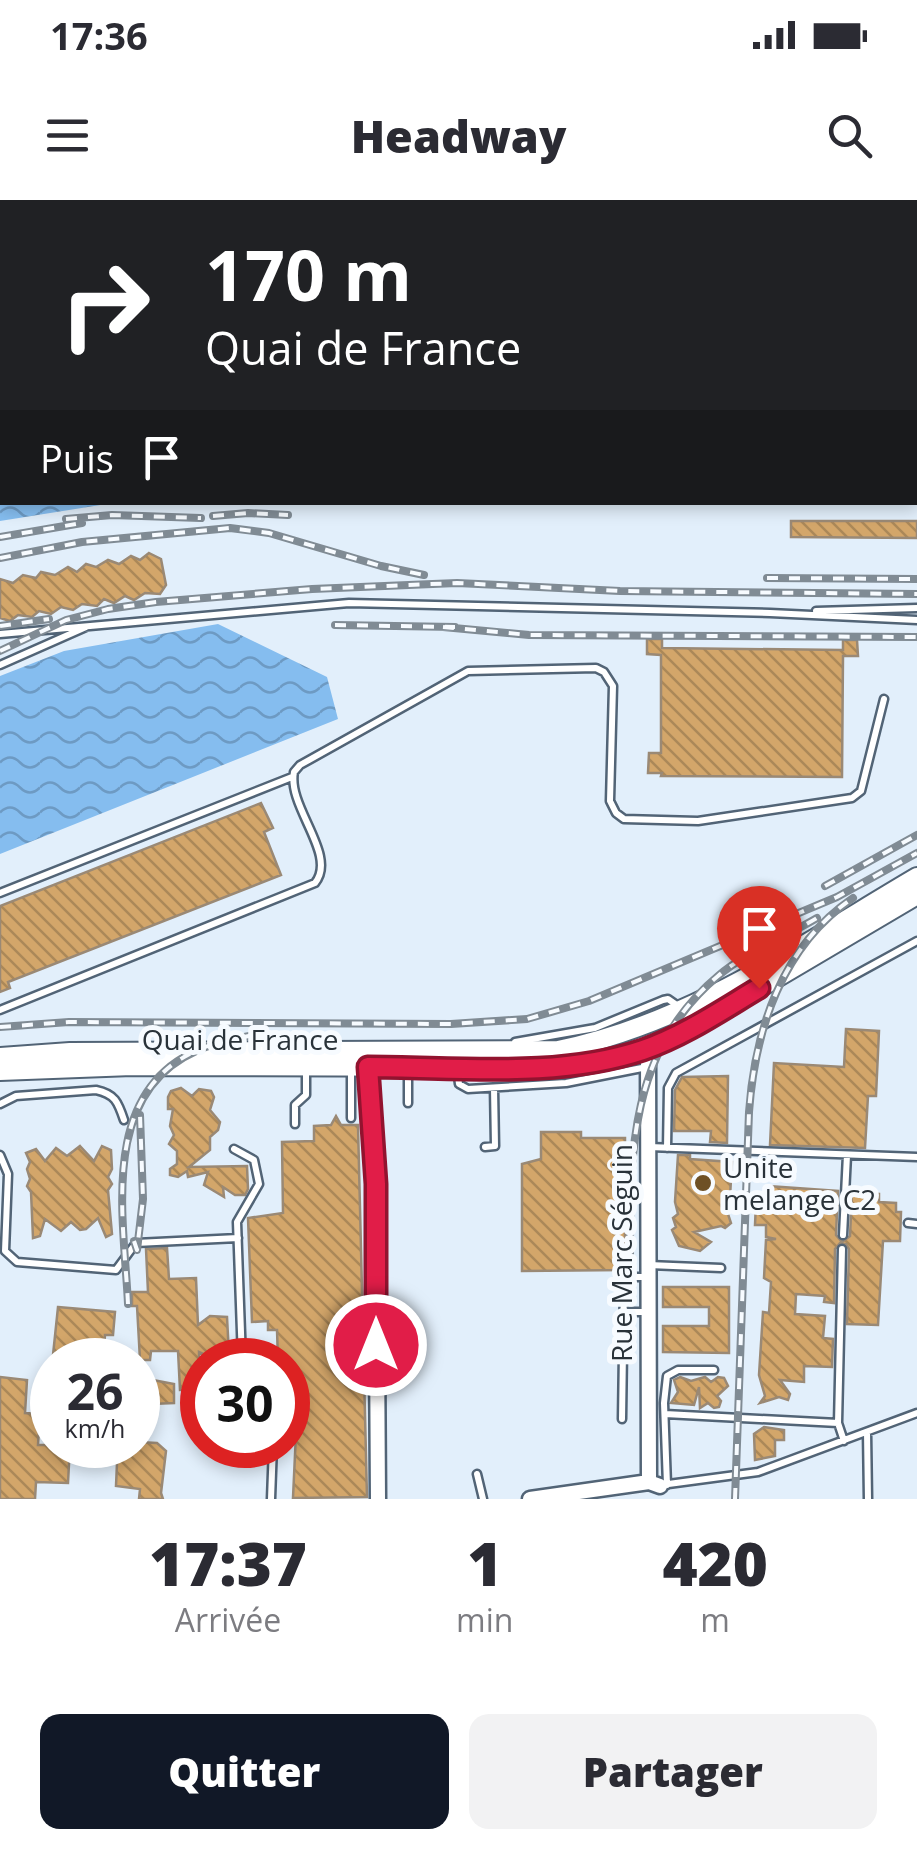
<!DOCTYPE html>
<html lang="fr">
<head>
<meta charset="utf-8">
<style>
	:root { --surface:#fff; --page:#f2f2f3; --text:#2b2b33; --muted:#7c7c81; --accent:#111827 }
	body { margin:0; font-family:"Open Sans",sans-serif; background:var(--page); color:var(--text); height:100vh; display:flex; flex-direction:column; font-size:38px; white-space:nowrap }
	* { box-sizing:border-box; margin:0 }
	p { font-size:32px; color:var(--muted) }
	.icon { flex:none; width:55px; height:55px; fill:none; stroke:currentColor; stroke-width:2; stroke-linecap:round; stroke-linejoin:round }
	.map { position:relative; height:1299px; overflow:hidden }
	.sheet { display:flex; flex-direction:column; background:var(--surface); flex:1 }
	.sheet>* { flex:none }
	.guide { position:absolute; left:0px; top:0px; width:918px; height:305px; box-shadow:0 5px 15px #0003; background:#202124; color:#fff; overflow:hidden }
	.speed { position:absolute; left:30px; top:1138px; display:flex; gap:20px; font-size:50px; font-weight:700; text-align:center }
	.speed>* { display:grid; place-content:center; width:130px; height:130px; border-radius:50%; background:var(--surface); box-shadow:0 5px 15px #0003; line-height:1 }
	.speed small { font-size:25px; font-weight:400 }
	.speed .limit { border:15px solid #d22; background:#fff; color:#111 }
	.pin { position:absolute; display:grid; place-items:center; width:85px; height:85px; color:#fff; margin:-102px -42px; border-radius:50% 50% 50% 0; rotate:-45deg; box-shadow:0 0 10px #0007 }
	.pin .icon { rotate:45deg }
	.me { position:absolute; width:110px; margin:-55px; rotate:0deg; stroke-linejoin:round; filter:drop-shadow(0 0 8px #0008) }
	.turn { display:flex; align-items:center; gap:35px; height:210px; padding:0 40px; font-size:45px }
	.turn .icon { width:130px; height:130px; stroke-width:2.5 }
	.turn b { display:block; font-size:70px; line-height:85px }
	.then { display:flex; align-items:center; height:95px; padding:0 40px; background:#0003; gap:20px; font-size:38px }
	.eta { display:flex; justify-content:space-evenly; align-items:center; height:170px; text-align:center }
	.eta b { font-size:60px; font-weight:800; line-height:70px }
	.primary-button { display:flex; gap:20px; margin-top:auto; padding:20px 40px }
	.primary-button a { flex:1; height:115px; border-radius:20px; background:var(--accent); color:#fff; font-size:40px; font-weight:800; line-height:115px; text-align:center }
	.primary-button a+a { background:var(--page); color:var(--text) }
	.status { display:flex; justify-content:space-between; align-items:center; height:70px; padding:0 50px; background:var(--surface); direction:ltr }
	.status svg { height:28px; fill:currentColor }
	header { display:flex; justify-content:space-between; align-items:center; height:130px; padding:0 40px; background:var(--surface); font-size:45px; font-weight:800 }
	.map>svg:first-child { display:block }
	.water { fill:url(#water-waves) }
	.building { fill:url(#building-back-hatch); stroke:#9a8975; stroke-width:2.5 }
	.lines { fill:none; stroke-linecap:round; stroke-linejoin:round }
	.service-casing { stroke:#526476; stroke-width:11 }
	.minor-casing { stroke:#526476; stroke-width:19 }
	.secondary-casing { stroke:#526476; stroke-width:22 }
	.service { stroke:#fff; stroke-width:6 }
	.minor { stroke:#fff; stroke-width:14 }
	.secondary { stroke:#fff; stroke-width:18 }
	.rail-casing { stroke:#808b94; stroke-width:8 }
	.rail { stroke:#f7fbff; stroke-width:4; stroke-dasharray:11; stroke-linecap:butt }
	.route-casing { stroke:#92132f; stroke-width:25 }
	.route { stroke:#e11d48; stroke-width:18 }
	.poi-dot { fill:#6e5025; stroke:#f7fbff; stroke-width:4 }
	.labels { text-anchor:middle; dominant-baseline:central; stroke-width:10; stroke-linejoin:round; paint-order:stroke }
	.street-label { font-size:28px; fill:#293239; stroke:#f7fbff }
	.poi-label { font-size:28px; fill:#293239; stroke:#f7fbff; text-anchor:start }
</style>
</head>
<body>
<div class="status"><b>17:36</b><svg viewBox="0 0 49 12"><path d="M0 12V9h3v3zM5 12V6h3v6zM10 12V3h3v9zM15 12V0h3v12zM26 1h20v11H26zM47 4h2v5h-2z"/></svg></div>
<header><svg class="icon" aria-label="menu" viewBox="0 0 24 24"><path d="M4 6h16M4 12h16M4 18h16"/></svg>Headway<svg class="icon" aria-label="search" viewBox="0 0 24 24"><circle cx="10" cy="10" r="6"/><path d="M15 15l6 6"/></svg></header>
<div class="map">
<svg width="917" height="1299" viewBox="0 0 917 1299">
	<defs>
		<pattern id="water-waves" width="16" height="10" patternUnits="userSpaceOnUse" patternTransform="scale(2.5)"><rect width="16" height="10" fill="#85bdef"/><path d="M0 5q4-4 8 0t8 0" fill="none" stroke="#6d9ac3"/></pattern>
		<pattern id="building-back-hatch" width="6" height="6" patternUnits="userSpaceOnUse" patternTransform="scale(2.5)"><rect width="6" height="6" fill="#d3a66a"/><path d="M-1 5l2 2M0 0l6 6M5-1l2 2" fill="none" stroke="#ab8858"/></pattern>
	</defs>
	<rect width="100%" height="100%" fill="#e2effb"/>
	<path class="water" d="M 0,0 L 557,0 L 2,2 L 2,302 L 113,303 L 0,321 Z
		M 218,424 L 327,477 L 338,519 L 0,654 L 0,476 L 64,451 Z"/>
	<path class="building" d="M 791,321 L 917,321 L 917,338 L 791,337 Z
		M 149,353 L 161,359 L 166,385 L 160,394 L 145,393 L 134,400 L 125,396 L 114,403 L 104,399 L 97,406 L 82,404 L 73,410 L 61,407 L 51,414 L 39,411 L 32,417 L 18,415 L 10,421 L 0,418 L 0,379 L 13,383 L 23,375 L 36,378 L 41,372 L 55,375 L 68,367 L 77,372 L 86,364 L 96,367 L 108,360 L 119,364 L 131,356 L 140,360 Z
		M 647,439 L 662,439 L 662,448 L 843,450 L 843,440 L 857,440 L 858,456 L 843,456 L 842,577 L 661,576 L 662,573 L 648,573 L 649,553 L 661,553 L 661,455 L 647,454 Z
		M 261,603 L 273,628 L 264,632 L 281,675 L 8,782 L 10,788 L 0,792 L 0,706 Z
		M 846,829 L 879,831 L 876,896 L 868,896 L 865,948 L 770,945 L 774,863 L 844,867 Z
		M 728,876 L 727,943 L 710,942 L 711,931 L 674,931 L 675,890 L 682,877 Z
		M 181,888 L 192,896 L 199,889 L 211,891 L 214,897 L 210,910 L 220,922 L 218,930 L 210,937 L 210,950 L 189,967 L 247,966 L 248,989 L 245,995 L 235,995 L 223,987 L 224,997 L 204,985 L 208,972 L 188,977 L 187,971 L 178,977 L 170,975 L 170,969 L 177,964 L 177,951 L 169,944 L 174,935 L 170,926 L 173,909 L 168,909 L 168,897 L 171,891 Z
		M 336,916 L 341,925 L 358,925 L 367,1297 L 293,1298 L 296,1233 L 288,1232 L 288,1160 L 278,1160 L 277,1130 L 268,1130 L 268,1121 L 252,1122 L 248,1018 L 283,1013 L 282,942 L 314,941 L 314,926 L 331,925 Z
		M 541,932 L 581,932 L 581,938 L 625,938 L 625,1070 L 522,1071 L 522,964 L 541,959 Z
		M 80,946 L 94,961 L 102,946 L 111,950 L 112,969 L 108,977 L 112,984 L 108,990 L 112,1034 L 106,1037 L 98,1018 L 86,1029 L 80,1030 L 71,1022 L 61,1031 L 45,1019 L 40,1036 L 33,1038 L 31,992 L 27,986 L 30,979 L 27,969 L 30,962 L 26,953 L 36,949 L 45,961 L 56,948 L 67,956 Z
		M 678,955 L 690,955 L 690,959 L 732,962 L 730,997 L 722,996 L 731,1023 L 725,1028 L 721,1026 L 694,1032 L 711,1042 L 700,1051 L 679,1046 L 672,1030 L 676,1027 L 673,1018 L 678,1014 L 675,1002 Z
		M 768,986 L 838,991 L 836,1035 L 842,1042 L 850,1036 L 852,992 L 879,994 L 879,1002 L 896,1003 L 896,1012 L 901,1012 L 900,1041 L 883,1041 L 878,1125 L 847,1124 L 849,1049 L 846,1044 L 840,1043 L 835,1049 L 834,1103 L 824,1102 L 825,1096 L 796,1094 L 795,1114 L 825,1116 L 823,1138 L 833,1139 L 832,1167 L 804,1166 L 804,1182 L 780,1180 L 790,1194 L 788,1200 L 779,1197 L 760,1203 L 765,1196 L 759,1175 L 763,1112 L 769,1113 L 771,1082 L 764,1078 L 766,1040 L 776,1039 L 766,1037 L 766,1025 L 755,1025 L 756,1002 L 767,1002 Z
		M 167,1048 L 169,1079 L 196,1078 L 198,1125 L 210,1116 L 227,1117 L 229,1155 L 212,1158 L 199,1152 L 200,1189 L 180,1190 L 178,1151 L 151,1151 L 150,1160 L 140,1160 L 137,1106 L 132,1106 L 132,1092 L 148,1092 L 146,1049 Z
		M 663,1087 L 729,1087 L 729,1153 L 663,1152 L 663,1126 L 709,1126 L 709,1107 L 663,1107 Z
		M 58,1107 L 115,1112 L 113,1135 L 105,1135 L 103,1160 L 57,1160 L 57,1155 L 53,1155 Z
		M 0,1177 L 27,1180 L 25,1213 L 40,1214 L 38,1245 L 70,1245 L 68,1283 L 36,1282 L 35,1299 L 0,1299 Z
		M 680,1177 L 691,1181 L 705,1177 L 711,1182 L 718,1177 L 724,1178 L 728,1186 L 717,1196 L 721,1201 L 719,1207 L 714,1208 L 708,1203 L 700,1208 L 699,1187 L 694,1205 L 671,1203 L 678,1192 L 674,1180 Z
		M 153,1180 L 174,1184 L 174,1203 L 152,1204 Z
		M 764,1227 L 784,1230 L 784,1240 L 775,1240 L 775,1256 L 755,1260 L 754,1234 Z
		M 138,1242 L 157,1243 L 166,1251 L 161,1293 L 163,1299 L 139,1299 L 140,1289 L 116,1286 L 117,1263 L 99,1262 L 100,1245 L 138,1245 Z"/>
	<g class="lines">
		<g class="service-casing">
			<path id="service" d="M 816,411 L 917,408
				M 0,434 L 349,403 L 770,413 L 917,420
				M 0,465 L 86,427
				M 0,693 L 292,577
				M 0,810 L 315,683 C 338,655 287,607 294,572 L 300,565 L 468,471 L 596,468 L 604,472 L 613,486 L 610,601 L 616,613 L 624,619 L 698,621 L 852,598 L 861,591 L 884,499
				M 515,842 L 595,828 L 663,800 L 668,799 L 678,806
				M 351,868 L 351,918
				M 408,868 L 408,903
				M 457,868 L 459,884 L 468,889 L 566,883 L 647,867
				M 0,904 L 16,896 L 96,890 C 115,894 118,902 124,920
				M 295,924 L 295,905 L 306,895 L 306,868
				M 485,947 L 495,946 L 494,888
				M 649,947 L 917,957
				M 667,948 L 668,888 L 676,873 L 917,741
				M 234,949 L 254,960 L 259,984 L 237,1022 L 242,1160
				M 0,955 L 8,974 L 5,1051 L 17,1062 L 116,1070 L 136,1043 L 238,1038
				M 908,1023 L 917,1024
				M 843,1035 L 847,955
				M 649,1065 L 721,1068
				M 623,1112 L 648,1112
				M 190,1205 L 202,1205
				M 665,1214 L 838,1223 L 844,1241
				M 622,1219 L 624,1082 L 626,1077 L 648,1077
				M 838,1223 L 842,1049
				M 867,1232 L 868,1299
				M 477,1274 L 483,1299
				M 661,1285 L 758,1272 L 917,1213
				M 667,1285 L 664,1203 L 667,1176 L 678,1170 L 714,1170
				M 271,1299 L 273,1245"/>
		</g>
		<g class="minor-casing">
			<path id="minor" d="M 648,848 L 649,1282
				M 368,867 L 376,984 L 378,1299
				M 530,1299 L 649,1282 L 660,1286"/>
		</g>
		<g class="secondary-casing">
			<path id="secondary" d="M 0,857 L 70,852 L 558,850 C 689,824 803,744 917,677
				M 0,871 L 132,866 L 529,867 L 611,859 L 648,848 L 695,826 L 917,695"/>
		</g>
		<use href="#service" class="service"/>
		<use href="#minor" class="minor"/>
		<use href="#secondary" class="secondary"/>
		<g class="rail-casing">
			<path id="rail" d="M 213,316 L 248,313 L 288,315
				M 66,319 L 112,315 L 201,318
				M 0,337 L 82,323
				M 0,358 L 82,342 L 230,328 L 269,333 L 381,366 L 424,375
				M 767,378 L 917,379
				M 335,425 L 455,427
				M 0,426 L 49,419
				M 443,427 L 529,435 L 917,437
				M 0,451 L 66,420 L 108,409 L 156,402 L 312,389 L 457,383 L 620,391 L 917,394
				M 825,686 L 917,635
				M 0,827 L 69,822 L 451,824 L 527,819 L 589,801 L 837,697 L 917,653
				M 134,1041 L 137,1050 L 143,999 L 140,915
				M 630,1066 C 630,959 627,852 718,776 C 746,752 785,737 817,718
				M 128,1104 C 124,1019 99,894 196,851 C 217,841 241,838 263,833
				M 735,1299 L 749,912 C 755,829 782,746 853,698"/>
		</g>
		<use href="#rail" class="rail"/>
	</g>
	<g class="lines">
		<g class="route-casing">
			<path id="route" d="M 376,1145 L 376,984 L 368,867 C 458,867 557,879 643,850 C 684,836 722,810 759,788"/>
		</g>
		<use href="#route" class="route"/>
	</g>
	<circle class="poi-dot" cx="703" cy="983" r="10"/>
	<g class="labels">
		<g class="street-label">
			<text x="240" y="839">Quai de France</text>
			<text transform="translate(621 1053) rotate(-90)">Rue Marc Séguin</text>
		</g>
		<g class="poi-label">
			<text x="723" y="967">Unite<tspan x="723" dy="32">melange C2</tspan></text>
		</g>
	</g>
</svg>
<div class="speed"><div>26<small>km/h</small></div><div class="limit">30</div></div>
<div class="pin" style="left:759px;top:788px;background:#d93025"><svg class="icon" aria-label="arrive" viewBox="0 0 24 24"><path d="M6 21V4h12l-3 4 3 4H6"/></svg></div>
<svg class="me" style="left:376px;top:1145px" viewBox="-20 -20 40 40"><circle r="17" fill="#e11d48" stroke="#fff" stroke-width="3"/><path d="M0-11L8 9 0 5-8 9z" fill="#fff"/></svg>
<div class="guide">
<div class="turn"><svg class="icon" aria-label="right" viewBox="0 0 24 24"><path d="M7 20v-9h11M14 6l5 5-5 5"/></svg><div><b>170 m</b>Quai de France</div></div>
<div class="then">Puis<svg class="icon" aria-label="arrive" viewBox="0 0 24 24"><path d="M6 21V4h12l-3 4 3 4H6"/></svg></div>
</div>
</div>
<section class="sheet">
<div class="eta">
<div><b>17:37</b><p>Arrivée</p></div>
<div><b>1</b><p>min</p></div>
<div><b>420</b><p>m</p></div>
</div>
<div class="primary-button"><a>Quitter</a><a>Partager</a></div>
</section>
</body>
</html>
